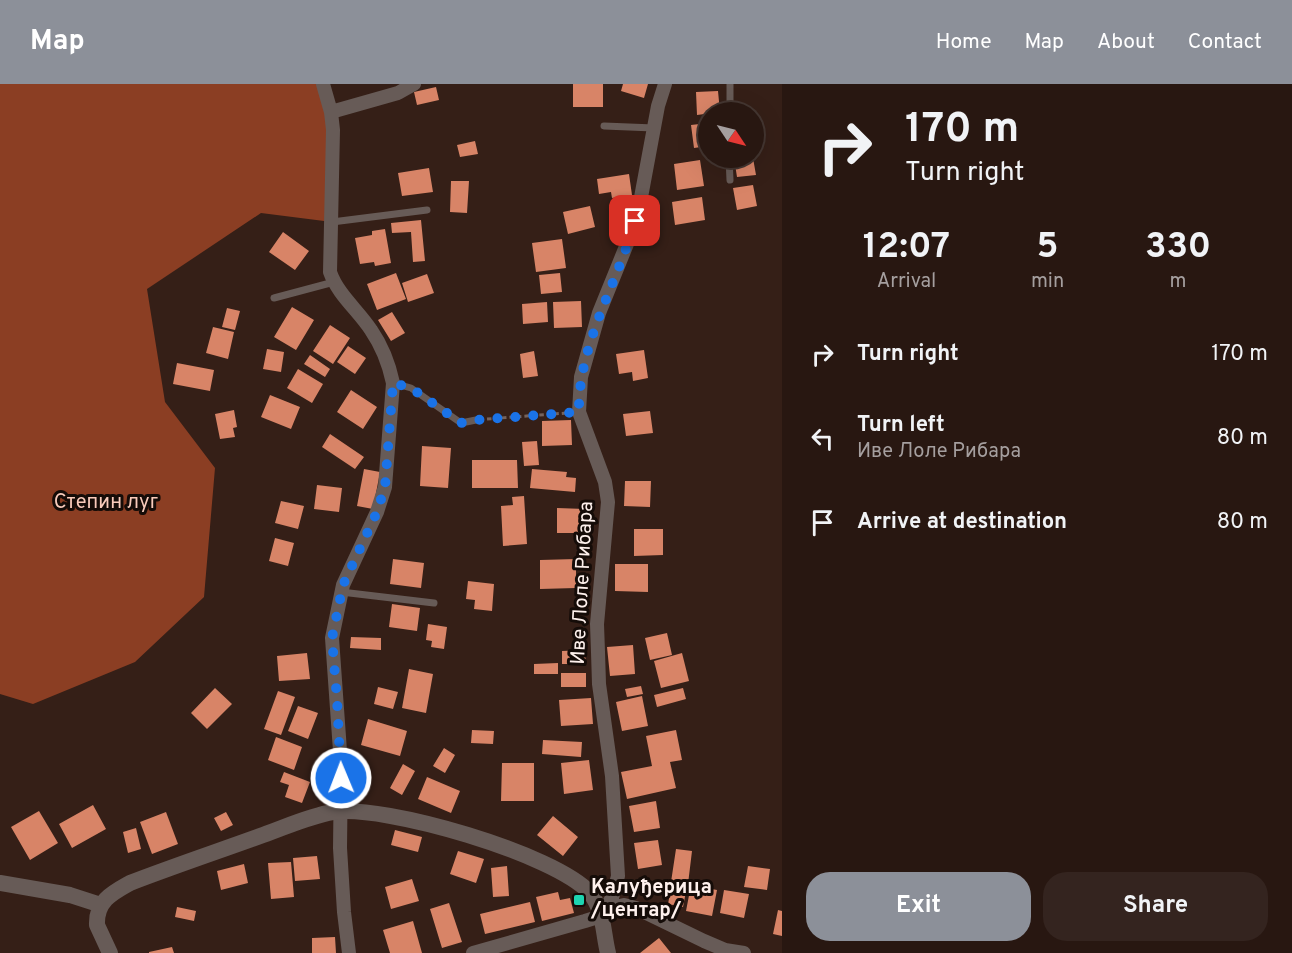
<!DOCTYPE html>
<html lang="en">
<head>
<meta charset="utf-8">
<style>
	:root { --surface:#281711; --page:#34241f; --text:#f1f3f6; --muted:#a59f9f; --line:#443631; --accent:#8c9099 }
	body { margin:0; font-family:Overpass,sans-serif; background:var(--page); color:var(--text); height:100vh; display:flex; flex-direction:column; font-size:22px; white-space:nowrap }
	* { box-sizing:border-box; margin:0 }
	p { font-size:20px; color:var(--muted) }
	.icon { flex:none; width:33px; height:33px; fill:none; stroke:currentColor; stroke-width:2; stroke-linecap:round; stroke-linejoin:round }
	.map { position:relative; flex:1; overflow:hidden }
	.details { display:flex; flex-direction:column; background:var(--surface); width:510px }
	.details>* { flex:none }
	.hud { background:#281711; color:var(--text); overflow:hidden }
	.needle { width:39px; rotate:125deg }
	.fabs { position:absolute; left:698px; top:18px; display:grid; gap:12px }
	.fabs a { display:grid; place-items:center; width:66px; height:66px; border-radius:50%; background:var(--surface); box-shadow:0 6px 24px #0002,0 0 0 2px var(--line); font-size:30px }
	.pin { position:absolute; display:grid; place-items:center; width:51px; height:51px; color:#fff; margin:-26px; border-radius:12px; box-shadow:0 3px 9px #0006 }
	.me { position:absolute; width:66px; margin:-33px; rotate:359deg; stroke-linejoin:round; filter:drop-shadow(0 0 4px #0008) }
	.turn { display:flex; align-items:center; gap:21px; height:126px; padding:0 24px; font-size:27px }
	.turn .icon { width:78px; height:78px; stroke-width:2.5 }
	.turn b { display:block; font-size:42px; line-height:51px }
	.eta { display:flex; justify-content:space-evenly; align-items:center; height:102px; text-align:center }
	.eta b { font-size:36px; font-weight:700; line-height:42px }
	.cta { display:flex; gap:12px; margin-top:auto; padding:12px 24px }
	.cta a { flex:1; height:69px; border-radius:24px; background:var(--accent); color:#fff; font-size:24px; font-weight:700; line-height:69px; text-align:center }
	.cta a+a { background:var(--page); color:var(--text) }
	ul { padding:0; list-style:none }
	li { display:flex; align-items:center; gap:18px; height:84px; padding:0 24px }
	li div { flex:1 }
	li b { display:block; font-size:22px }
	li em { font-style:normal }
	header { display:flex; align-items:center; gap:36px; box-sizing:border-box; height:84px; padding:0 30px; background:var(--accent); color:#fff }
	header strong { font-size:28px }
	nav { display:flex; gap:33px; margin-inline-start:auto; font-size:21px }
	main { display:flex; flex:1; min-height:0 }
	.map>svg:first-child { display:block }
	.forest { fill:#8b3e23 }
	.building { fill:#d88467 }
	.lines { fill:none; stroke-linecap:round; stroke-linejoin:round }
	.path { stroke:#76635c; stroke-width:3; stroke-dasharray:4.5 3; stroke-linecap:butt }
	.service { stroke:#675b57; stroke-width:7 }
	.minor { stroke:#675b57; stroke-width:14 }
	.tertiary { stroke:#675b57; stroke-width:16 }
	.route { stroke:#1a73e8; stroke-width:10; stroke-dasharray:0 18 }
	.poi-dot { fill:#1dd5b1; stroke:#150c08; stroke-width:2 }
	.labels { text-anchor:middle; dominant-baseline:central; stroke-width:6; stroke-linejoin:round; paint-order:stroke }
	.park-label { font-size:20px; fill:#f9cbbb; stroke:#150c08 }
	.street-label { font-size:20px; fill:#fef1ed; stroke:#150c08 }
	.poi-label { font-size:20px; font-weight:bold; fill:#fef1ed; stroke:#150c08; text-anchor:start }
</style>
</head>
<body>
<header>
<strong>Map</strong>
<nav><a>Home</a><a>Map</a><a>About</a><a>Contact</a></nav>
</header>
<main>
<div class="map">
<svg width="782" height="869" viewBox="0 0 782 869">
	<rect width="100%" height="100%" fill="#351f17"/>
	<path class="forest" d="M 0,0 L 321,0 L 333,46 L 332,138 L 261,129 L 147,205 L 165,318 L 215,384 L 204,513 L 135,578 L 33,620 L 0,610 Z"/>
	<path class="building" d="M 573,0 L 603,0 L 603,23 L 573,23 Z
		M 623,0 L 648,0 L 644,14 L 621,7 Z
		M 436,3 L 439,16 L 417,21 L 414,8 Z
		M 718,7 L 720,28 L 697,31 L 696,8 Z
		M 708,39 L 708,62 L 694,64 L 691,41 Z
		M 475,57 L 478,70 L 460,73 L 457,61 Z
		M 734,74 L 753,74 L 756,91 L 737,93 Z
		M 700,76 L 704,102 L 677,106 L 674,80 Z
		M 429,84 L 433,108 L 402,112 L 398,89 Z
		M 629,90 L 632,111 L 612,114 L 611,108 L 599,110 L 597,95 Z
		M 451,97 L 469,97 L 467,129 L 450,128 Z
		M 753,101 L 757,122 L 737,126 L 733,104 Z
		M 702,113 L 705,136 L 675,141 L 672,118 Z
		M 590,122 L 595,143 L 568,150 L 563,128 Z
		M 421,136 L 425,177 L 413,178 L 411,148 L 392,149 L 391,139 Z
		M 385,145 L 391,179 L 375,182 L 374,178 L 360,180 L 355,154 L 372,151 L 372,147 Z
		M 283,148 L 309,167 L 295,186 L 269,168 Z
		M 562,155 L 566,184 L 536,188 L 532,159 Z
		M 396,189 L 406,215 L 377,226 L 367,200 Z
		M 560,189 L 562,208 L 541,210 L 539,191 Z
		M 427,190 L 434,209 L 408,218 L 402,199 Z
		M 581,217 L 582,243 L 554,244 L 553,218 Z
		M 547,218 L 548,238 L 523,240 L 522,220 Z
		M 292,223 L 314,236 L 296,266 L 274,253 Z
		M 227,224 L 240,227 L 235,246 L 222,243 Z
		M 392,228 L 405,249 L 391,257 L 378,236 Z
		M 330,241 L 350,254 L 333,280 L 313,267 Z
		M 213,243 L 234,248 L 228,275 L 206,269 Z
		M 348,262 L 366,274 L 355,290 L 337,278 Z
		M 267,265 L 284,268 L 281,288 L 263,285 Z
		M 644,266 L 648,294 L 633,297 L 632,288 L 619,290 L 616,270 Z
		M 534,267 L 538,292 L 523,294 L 520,270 Z
		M 310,271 L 330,285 L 325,293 L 304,280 Z
		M 177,279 L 214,286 L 210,307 L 173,300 Z
		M 298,285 L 323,300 L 312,319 L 287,304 Z
		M 351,306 L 377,323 L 363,345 L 337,328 Z
		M 270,311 L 300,323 L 291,345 L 261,333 Z
		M 234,326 L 237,343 L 233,344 L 235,353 L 220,355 L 215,330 Z
		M 650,327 L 653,349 L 626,352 L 623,330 Z
		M 571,336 L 572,361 L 542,362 L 542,337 Z
		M 330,350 L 364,373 L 355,385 L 322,363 Z
		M 537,357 L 539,381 L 524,382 L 522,358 Z
		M 422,362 L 451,364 L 448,404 L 420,402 Z
		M 472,376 L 517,376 L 518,404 L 472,404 Z
		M 364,385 L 380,388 L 373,425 L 357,422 Z
		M 532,385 L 567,388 L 566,393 L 576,394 L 575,408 L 530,404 Z
		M 625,397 L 651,397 L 650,423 L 624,422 Z
		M 317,401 L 342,404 L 339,428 L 314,425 Z
		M 524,412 L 527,460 L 503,462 L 501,422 L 513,421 L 512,413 Z
		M 281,417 L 304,422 L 298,445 L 275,439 Z
		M 557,424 L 585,425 L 585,449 L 557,449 Z
		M 634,445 L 663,445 L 663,471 L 634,472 Z
		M 275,454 L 294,459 L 288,482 L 269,477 Z
		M 393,475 L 424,479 L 421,504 L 390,500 Z
		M 576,475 L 576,504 L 540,505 L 540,476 Z
		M 615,480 L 648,480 L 648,508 L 615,507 Z
		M 468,497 L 494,500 L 492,527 L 474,525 L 475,516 L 466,515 Z
		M 392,520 L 420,524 L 417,547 L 389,543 Z
		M 428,540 L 447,543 L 444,565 L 431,563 L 432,557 L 426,556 Z
		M 667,549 L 672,571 L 650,576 L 645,554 Z
		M 351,553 L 381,554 L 381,566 L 350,564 Z
		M 633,561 L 635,590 L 610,592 L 607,563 Z
		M 585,566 L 586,580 L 562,580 L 562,567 Z
		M 307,569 L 310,595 L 279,597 L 277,572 Z
		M 682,569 L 689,597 L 661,604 L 654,577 Z
		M 558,579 L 558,590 L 534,590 L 534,580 Z
		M 409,585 L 433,590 L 426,629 L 402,624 Z
		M 561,589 L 586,589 L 586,603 L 561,603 Z
		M 641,602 L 643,610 L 627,613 L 625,605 Z
		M 378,603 L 398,608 L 393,625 L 374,620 Z
		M 215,604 L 232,620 L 207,645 L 191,629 Z
		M 683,604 L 686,615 L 657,623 L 654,611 Z
		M 278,607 L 295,613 L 281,651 L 264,645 Z
		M 642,612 L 648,642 L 622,647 L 616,618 Z
		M 591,614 L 593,640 L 561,642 L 559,616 Z
		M 298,622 L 318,629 L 308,655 L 288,647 Z
		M 368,635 L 407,647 L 400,672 L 361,661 Z
		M 472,646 L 494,647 L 493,660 L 471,659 Z
		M 676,646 L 682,676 L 670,678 L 676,704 L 627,715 L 621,688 L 652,682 L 646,652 Z
		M 276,653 L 302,663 L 294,686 L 268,676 Z
		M 543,656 L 582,658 L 581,673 L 542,670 Z
		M 444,664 L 455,671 L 445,689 L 433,682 Z
		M 589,676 L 593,706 L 564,710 L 561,679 Z
		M 502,679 L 534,679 L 534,717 L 501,717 Z
		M 403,680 L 415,687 L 402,711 L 390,704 Z
		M 284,688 L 310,698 L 302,719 L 285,713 L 289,701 L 280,698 Z
		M 427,693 L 460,707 L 451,729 L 418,715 Z
		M 656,717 L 660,744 L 634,748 L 629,722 Z
		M 93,721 L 106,745 L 72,764 L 59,740 Z
		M 39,727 L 58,759 L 30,776 L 11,743 Z
		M 166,728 L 178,760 L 152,770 L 140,738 Z
		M 226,728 L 233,741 L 221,747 L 214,734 Z
		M 553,732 L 578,753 L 563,772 L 537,751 Z
		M 136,744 L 141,765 L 128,769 L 123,748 Z
		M 395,746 L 422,753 L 418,768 L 391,761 Z
		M 658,756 L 662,781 L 638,785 L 634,759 Z
		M 676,765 L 692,767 L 688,800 L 671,798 Z
		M 458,767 L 484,775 L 476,799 L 450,790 Z
		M 317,772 L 320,795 L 295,797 L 293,774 Z
		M 291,778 L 294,813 L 271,815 L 268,779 Z
		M 244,780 L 248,799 L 221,806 L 217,787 Z
		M 507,782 L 509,812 L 493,813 L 491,784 Z
		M 748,782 L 770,785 L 767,806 L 744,803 Z
		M 412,795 L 419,817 L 391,825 L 385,803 Z
		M 672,799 L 687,802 L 683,823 L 668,820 Z
		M 691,801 L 717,806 L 712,832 L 686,827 Z
		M 724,806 L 749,810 L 744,834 L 720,829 Z
		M 558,808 L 560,816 L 570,814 L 574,829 L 542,837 L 536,813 Z
		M 530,818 L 535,838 L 485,850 L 480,830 Z
		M 449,819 L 462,858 L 442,864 L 430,825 Z
		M 177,823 L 196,827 L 194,837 L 175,833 Z
		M 778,826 L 782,827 L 782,852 L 773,850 Z
		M 413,837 L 422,869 L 390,869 L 383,846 Z
		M 335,853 L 336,869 L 312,869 L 312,854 Z
		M 659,854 L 671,869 L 640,869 Z
		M 172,863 L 174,869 L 149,869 L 149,868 Z"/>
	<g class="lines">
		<path class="path" d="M 487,335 L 567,329"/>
		<path class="service" d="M 730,28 L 730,0
			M 604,42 L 654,44
			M 729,74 L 730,96
			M 332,138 L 427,126
			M 274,214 L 334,198
			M 393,299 L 411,304 L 461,339 L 476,336
			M 341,508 L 434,519"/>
		<path class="minor" d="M 323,0 L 331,28 L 333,46 L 330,188 C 338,211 358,226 371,246 C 382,262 389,280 393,299 L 385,403 L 377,428 L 343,501 L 332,554 L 341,681 L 340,764 L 344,828 L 349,869
			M 331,28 L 398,9 L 414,0
			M 601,832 L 612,814 L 618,792 L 612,692 L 599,600 L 598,568 L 597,540 L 608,418 L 605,398 L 579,328 L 581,293 L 599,229 L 631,150 L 639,124 L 658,22 L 665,0
			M 473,869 L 585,837 L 601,832 L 616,823 L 624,821 L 636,824 L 704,857 L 725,866 L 744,869"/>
		<path class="tertiary" d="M 0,799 L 70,811 L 101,821
			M 110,869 L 97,841 C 96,817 112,809 130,799 C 174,782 219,767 263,751 C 286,743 309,732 333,728 C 384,720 555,770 590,809 C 604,826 603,849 608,869"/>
	</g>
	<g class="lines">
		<path class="route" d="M 341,694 L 337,615 L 332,554 L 343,501 L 377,428 L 385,403 L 393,299 L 411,304 L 461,339 L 476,336 L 579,328 C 578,260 617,201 635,137"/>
	</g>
	<rect class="poi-dot" x="573" y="810" width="12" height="12" rx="3"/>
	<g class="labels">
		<g class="park-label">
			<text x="106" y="419">Степин луг</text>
		</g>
		<g class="street-label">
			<text transform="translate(583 499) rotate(-87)">Иве Лоле Рибара</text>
		</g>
		<g class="poi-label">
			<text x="591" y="804">Калуђерица<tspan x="591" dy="23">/центар/</tspan></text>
		</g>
	</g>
</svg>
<div class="fabs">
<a><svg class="needle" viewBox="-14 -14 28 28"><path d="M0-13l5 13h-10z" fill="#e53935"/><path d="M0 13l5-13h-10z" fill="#a59f9f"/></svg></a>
</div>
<div class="pin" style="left:635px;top:137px;background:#d93025"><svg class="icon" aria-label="arrive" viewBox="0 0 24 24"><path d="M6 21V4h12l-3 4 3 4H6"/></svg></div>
<svg class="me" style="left:341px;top:694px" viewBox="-20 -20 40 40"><circle r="17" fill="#1a73e8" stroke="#fff" stroke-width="3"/><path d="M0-11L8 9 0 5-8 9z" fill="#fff"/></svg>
</div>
<section class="details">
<div class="hud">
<div class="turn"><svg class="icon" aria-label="right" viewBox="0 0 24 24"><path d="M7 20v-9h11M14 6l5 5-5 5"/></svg><div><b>170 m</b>Turn right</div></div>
</div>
<div class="eta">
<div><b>12:07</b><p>Arrival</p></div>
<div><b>5</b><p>min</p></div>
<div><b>330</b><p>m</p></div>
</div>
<ul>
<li><svg class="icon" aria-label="right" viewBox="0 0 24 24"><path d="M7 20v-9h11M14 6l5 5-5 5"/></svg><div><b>Turn right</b></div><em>170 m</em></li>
<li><svg class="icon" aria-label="left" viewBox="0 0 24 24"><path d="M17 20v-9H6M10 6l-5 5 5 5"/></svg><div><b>Turn left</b><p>Иве Лоле Рибара</p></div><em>80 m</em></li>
<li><svg class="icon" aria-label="arrive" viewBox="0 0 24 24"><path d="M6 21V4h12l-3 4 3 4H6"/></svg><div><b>Arrive at destination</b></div><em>80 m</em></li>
</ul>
<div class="cta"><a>Exit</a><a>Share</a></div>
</section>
</main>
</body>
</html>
